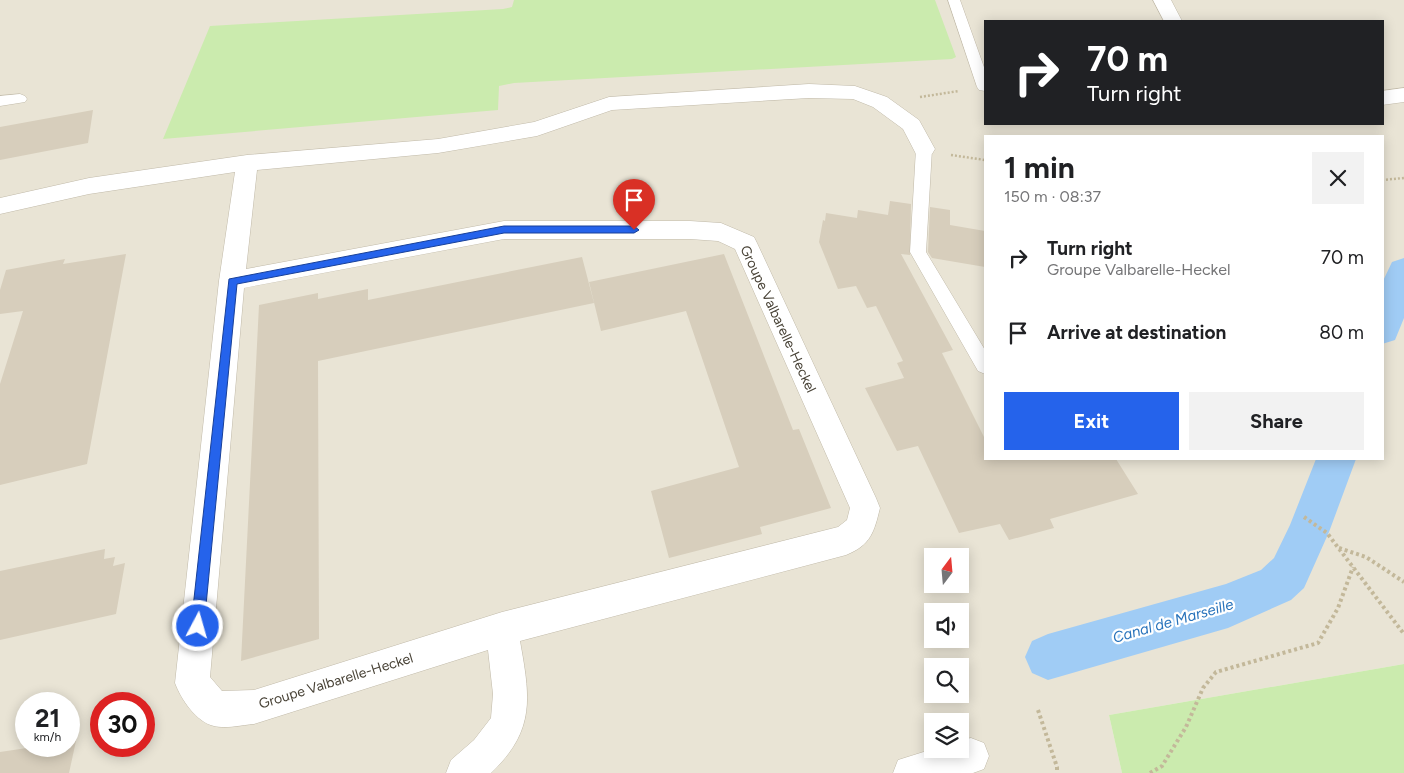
<!DOCTYPE html>
<html lang="en">
<head>
<meta charset="utf-8">
<style>
	:root { --surface:#fff; --page:#f2f2f2; --text:#202124; --muted:#757577; --accent:#2563eb }
	body { margin:0; font-family:Figtree,sans-serif; background:var(--page); color:var(--text); height:100vh; display:flex; flex-direction:column; font-size:19px; white-space:nowrap }
	* { box-sizing:border-box; margin:0 }
	p { font-size:16px; color:var(--muted) }
	.icon { flex:none; width:28px; height:28px; fill:none; stroke:currentColor; stroke-width:2; stroke-linecap:round; stroke-linejoin:round }
	.map { position:relative; flex:1; overflow:hidden }
	.details { position:absolute; left:984px; top:135px; width:400px; height:325px; display:flex; flex-direction:column; background:var(--surface); border-radius:0px; box-shadow:0 2px 12px #0003 }
	.details>* { flex:none }
	.hud { position:absolute; left:984px; top:20px; width:400px; height:105px; border-radius:0px; box-shadow:0 2px 12px #0003; background:#202124; color:#fff; overflow:hidden }
	.needle { width:32px; rotate:16deg }
	.tools { position:absolute; left:924px; top:548px; display:grid; gap:10px }
	.tools a { display:grid; place-items:center; width:45px; height:45px; border-radius:0px; background:var(--surface); box-shadow:0 2px 12px #0003; font-size:25px }
	.speed { position:absolute; left:15px; top:692px; display:flex; gap:10px; font-size:25px; font-weight:700; text-align:center }
	.speed>* { display:grid; place-content:center; width:65px; height:65px; border-radius:50%; background:var(--surface); box-shadow:0 2px 12px #0003; line-height:1 }
	.speed small { font-size:12px; font-weight:400 }
	.speed .limit { border:8px solid #d22; background:#fff; color:#111 }
	.pin { position:absolute; display:grid; place-items:center; width:42px; height:42px; color:#fff; margin:-51px -21px; border-radius:50% 50% 50% 0; rotate:-45deg; box-shadow:0 0 5px #0007 }
	.pin .icon { rotate:45deg }
	.me { position:absolute; width:55px; margin:-28px; rotate:6deg; stroke-linejoin:round; filter:drop-shadow(0 0 4px #0008) }
	.turn { display:flex; align-items:center; gap:18px; height:105px; padding:0 20px; font-size:22px }
	.turn .icon { width:65px; height:65px; stroke-width:2.5 }
	.turn b { display:block; font-size:35px; line-height:42px }
	.round { display:grid; place-items:center; flex:none; width:52px; height:52px; border-radius:0px; background:var(--page) }
	.headline { display:flex; align-items:center; justify-content:space-between; height:85px; padding:0 20px }
	h1 { font-size:30px; font-weight:700; line-height:38px }
	.primary-button { display:flex; gap:10px; margin-top:auto; padding:10px 20px }
	.primary-button a { flex:1; height:58px; border-radius:0px; background:var(--accent); color:#fff; font-size:20px; font-weight:700; line-height:58px; text-align:center }
	.primary-button a+a { background:var(--page); color:var(--text) }
	ul { padding:0; list-style:none }
	li { display:flex; align-items:center; gap:15px; height:75px; padding:0 20px }
	li div { flex:1 }
	li b { display:block; font-size:19px }
	li em { font-style:normal }
	.map>svg:first-child { display:block }
	.residential { fill:#e9e4d5; fill-rule:evenodd }
	.green { fill:#cbebae }
	.lines { fill:none; stroke-linecap:round; stroke-linejoin:round }
	.canal { fill:#a0ccf5; fill-rule:evenodd }
	.building { fill:#d7cebc }
	.lane-casing { stroke:#c1baa9; stroke-width:1 }
	.street-casing { stroke:#c1baa9; stroke-width:1 }
	.path-far1 { stroke:#c3b89a; stroke-width:2.5; stroke-dasharray:2 2; stroke-linecap:butt }
	.path { stroke:#c3b89a; stroke-width:4; stroke-dasharray:3 3; stroke-linecap:butt }
	.lane { fill:#fff; fill-rule:evenodd }
	.street { fill:#fff; fill-rule:evenodd }
	.route { fill:#2563eb; stroke:#184099 }
	.labels { text-anchor:middle; dominant-baseline:central; stroke-width:4.5; stroke-linejoin:round; paint-order:stroke }
	.street-label { font-size:14px; fill:#484236; stroke:#fff }
	.water-label { font-size:15px; font-style:italic; fill:#2873bb; stroke:#fff }
</style>
</head>
<body>
<div class="map">
<svg width="1404" height="773" viewBox="0 0 1404 773">
	<rect width="100%" height="100%" fill="#f5f2e7"/>
	<path class="residential" d="M 0,0 L 1404,0 L 1404,664 L 1109,715 L 1122,773 L 0,773 ZM 985,21 L 1382,21 L 1382,124 L 985,124 ZM 985,136 L 1382,136 L 1382,459 L 985,459 ZM 932,556 L 960,556 L 960,584 L 932,584 ZM 932,611 L 960,611 L 960,639 L 932,639 ZM 932,666 L 960,666 L 960,694 L 932,694 ZM 26,704 L 69,704 L 69,746 L 26,746 ZM 101,704 L 144,704 L 144,746 L 101,746 ZM 932,721 L 960,721 L 960,749 L 932,749 Z"/>
	<path class="green" d="M 514,0 L 935,0 L 956,57 L 952,59 L 514,83 L 499,86 L 498,110 L 163,139 L 210,26 L 503,9 L 512,7 Z
		M 1404,664 L 1404,773 L 1122,773 L 1109,715 Z"/>
	<g class="lines">
		<path class="canal" d="M 1404,258 L 1404,318 L 1395,340 L 1382,344 L 1382,283 L 1392,262 Z
			M 1316,459 L 1356,459 L 1329,532 L 1304,588 L 1291,600 L 1228,628 L 1048,680 L 1032,673 L 1025,657 L 1032,641 L 1048,634 L 1226,584 L 1261,570 L 1274,558 L 1290,525 Z"/>
	</g>
	<path class="building" d="M 93,110 L 88,143 L 0,160 L 0,127 Z
		M 890,201 L 911,204 L 910,255 L 901,254 L 953,350 L 942,353 L 985,439 L 985,459 L 1116,459 L 1138,494 L 1050,519 L 1054,528 L 1009,540 L 1000,524 L 959,533 L 918,446 L 897,451 L 865,388 L 904,378 L 897,363 L 903,361 L 876,306 L 867,308 L 856,286 L 838,289 L 819,242 L 823,220 L 825,221 L 826,213 L 857,218 L 858,210 L 888,215 Z
		M 930,207 L 950,210 L 950,225 L 985,231 L 985,267 L 932,258 L 928,252 Z
		M 126,254 L 87,464 L 0,485 L 0,384 L 23,311 L 0,314 L 0,290 L 6,270 L 65,259 L 63,264 Z
		M 724,254 L 793,430 L 799,429 L 831,508 L 760,527 L 762,534 L 669,558 L 651,491 L 739,467 L 686,311 L 601,331 L 589,282 Z
		M 582,257 L 594,303 L 318,361 L 319,639 L 241,661 L 259,305 L 318,293 L 318,299 L 368,289 L 368,300 Z
		M 105,549 L 104,559 L 115,557 L 113,566 L 125,563 L 116,614 L 0,640 L 0,571 Z
		M 76,741 L 69,773 L 0,773 L 0,752 L 40,746 L 69,746 L 69,742 Z"/>
	<g class="lines">
		<g class="lane-casing">
			<path id="lane" d="M 948,0 L 960,0 L 985,70 L 985,91 L 979,90 L 977,87 Z
				M 20,94 L 25,96 L 27,99 L 25,102 L 0,106 L 0,96 Z
				M 924,144 L 929,145 L 932,149 L 926,252 L 985,350 L 985,374 L 978,371 L 910,252 L 916,149 L 919,145 Z"/>
		</g>
		<g class="street-casing">
			<path id="street" d="M 1153,0 L 1171,0 L 1182,21 L 1164,21 Z
				M 809,84 L 855,86 L 887,97 L 919,120 L 935,149 L 932,154 L 924,156 L 916,154 L 903,129 L 873,107 L 853,99 L 809,98 L 612,110 L 537,136 L 438,153 L 257,170 L 246,269 L 504,221 L 690,221 L 721,223 L 754,237 L 757,243 L 876,498 L 880,508 C 874,532 871,545 846,555 L 520,641 C 530,697 536,730 491,773 L 446,773 L 451,760 L 474,740 L 491,718 L 493,694 L 488,650 L 254,724 C 242,725 226,729 214,726 C 196,722 181,699 175,683 L 219,281 L 235,172 L 89,194 L 0,214 L 0,198 L 89,178 L 247,155 L 438,139 L 534,122 L 609,97 ZM 504,239 L 690,239 L 718,241 L 735,249 L 850,508 L 847,520 L 838,527 L 502,612 L 254,690 L 222,691 L 210,677 L 244,288 Z
				M 1404,88 L 1404,102 L 1382,105 L 1382,91 Z
				M 971,738 L 984,743 L 989,756 L 984,769 L 973,773 L 893,773 L 898,760 L 933,749 L 960,749 L 960,741 Z"/>
		</g>
		<path class="path-far1" d="M 920,97 L 959,91
			M 951,155 L 985,160
			M 1382,180 L 1404,178"/>
		<path class="path" d="M 1304,517 L 1327,533 L 1404,634
			M 1339,548 L 1366,557 L 1404,582
			M 1038,710 L 1057,767 L 1057,773
			M 1150,773 L 1162,766 L 1186,727 L 1203,688 L 1216,672 L 1318,643 L 1338,608 L 1353,567"/>
		<use href="#lane" class="lane"/>
		<use href="#street" class="street"/>
	</g>
	<path class="route" d="M 504,226 L 634,226 L 639,230 L 634,233 L 504,233 L 237,284 L 204,626 L 202,631 L 198,633 L 193,631 L 191,626 L 229,279 Z"/>
	<g class="labels">
		<g class="street-label">
			<text transform="translate(778 319) rotate(65)">Groupe Valbarelle-Heckel</text>
			<text transform="translate(336 681) rotate(-17)">Groupe Valbarelle-Heckel</text>
		</g>
		<g class="water-label">
			<text transform="translate(1173 621) rotate(-16)">Canal de Marseille</text>
		</g>
	</g>
</svg>
<div class="tools">
<a><svg class="needle" viewBox="-14 -14 28 28"><path d="M0-13l5 13h-10z" fill="#e53935"/><path d="M0 13l5-13h-10z" fill="#757577"/></svg></a>
<a><svg class="icon" aria-label="sound" viewBox="0 0 24 24"><path d="M4 9h4l5-4v14l-5-4H4zM17 9q2 3 0 6"/></svg></a>
<a><svg class="icon" aria-label="search" viewBox="0 0 24 24"><circle cx="10" cy="10" r="6"/><path d="M15 15l6 6"/></svg></a>
<a><svg class="icon" aria-label="layers" viewBox="0 0 24 24"><path d="M12 4l9 5-9 5-9-5zM3 14l9 5 9-5"/></svg></a>
</div>
<div class="speed"><div>21<small>km/h</small></div><div class="limit">30</div></div>
<div class="pin" style="left:634px;top:230px;background:#d93025"><svg class="icon" aria-label="arrive" viewBox="0 0 24 24"><path d="M6 21V4h12l-3 4 3 4H6"/></svg></div>
<svg class="me" style="left:198px;top:626px" viewBox="-20 -20 40 40"><circle r="17" fill="#2563eb" stroke="#fff" stroke-width="3"/><path d="M0-11L8 9 0 5-8 9z" fill="#fff"/></svg>
<div class="hud">
<div class="turn"><svg class="icon" aria-label="right" viewBox="0 0 24 24"><path d="M7 20v-9h11M14 6l5 5-5 5"/></svg><div><b>70 m</b>Turn right</div></div>
</div>
<section class="details">
<div class="headline"><div><h1>1 min</h1><p>150 m · 08:37</p></div><a class="round"><svg class="icon" aria-label="close" viewBox="0 0 24 24"><path d="M6 6l12 12M18 6L6 18"/></svg></a></div>
<ul>
<li><svg class="icon" aria-label="right" viewBox="0 0 24 24"><path d="M7 20v-9h11M14 6l5 5-5 5"/></svg><div><b>Turn right</b><p>Groupe Valbarelle-Heckel</p></div><em>70 m</em></li>
<li><svg class="icon" aria-label="arrive" viewBox="0 0 24 24"><path d="M6 21V4h12l-3 4 3 4H6"/></svg><div><b>Arrive at destination</b></div><em>80 m</em></li>
</ul>
<div class="primary-button"><a>Exit</a><a>Share</a></div>
</section>
</div>
</body>
</html>
